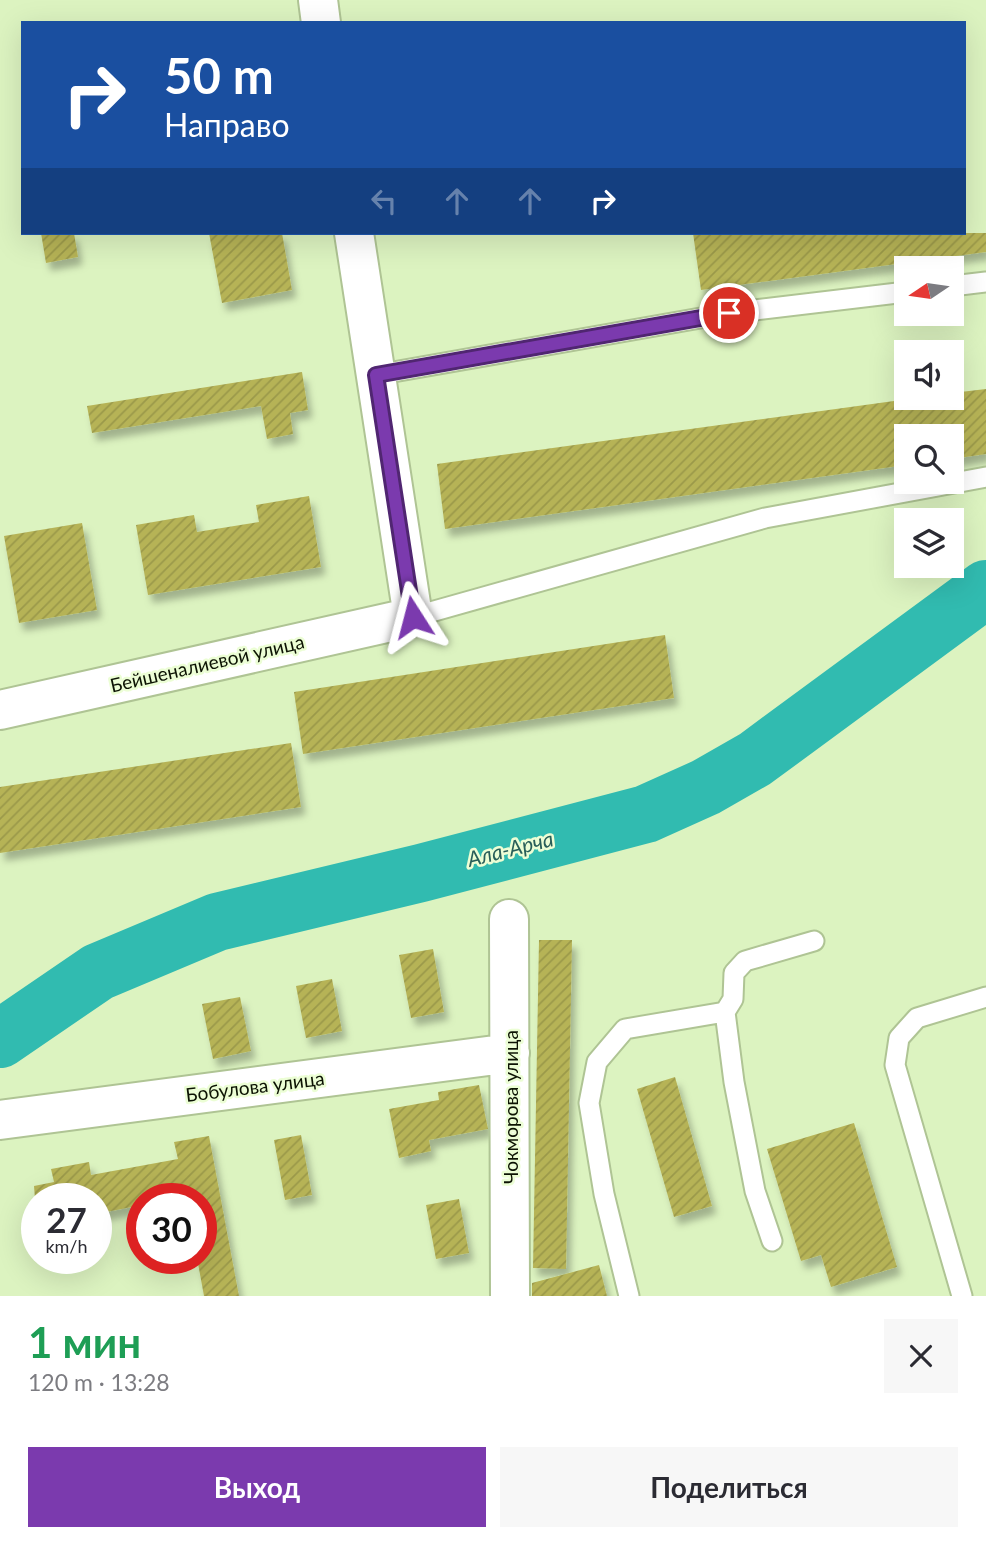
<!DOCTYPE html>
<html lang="ru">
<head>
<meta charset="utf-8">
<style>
	:root { --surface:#fff; --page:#f7f7f7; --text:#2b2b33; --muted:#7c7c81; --accent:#7b3aae }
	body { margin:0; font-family:Lato,sans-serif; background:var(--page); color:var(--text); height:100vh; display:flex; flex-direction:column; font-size:26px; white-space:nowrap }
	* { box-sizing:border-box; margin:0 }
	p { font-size:23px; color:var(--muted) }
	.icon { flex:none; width:38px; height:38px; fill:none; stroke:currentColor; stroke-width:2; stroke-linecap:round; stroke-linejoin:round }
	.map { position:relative; height:1296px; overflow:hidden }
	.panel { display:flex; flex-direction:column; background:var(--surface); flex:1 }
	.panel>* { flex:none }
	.top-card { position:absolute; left:21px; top:21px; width:945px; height:214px; border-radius:0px; box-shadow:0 7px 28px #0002; background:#1a4fa0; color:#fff; overflow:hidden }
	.needle { width:46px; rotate:257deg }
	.controls { position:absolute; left:894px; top:256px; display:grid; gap:14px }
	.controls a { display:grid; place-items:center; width:70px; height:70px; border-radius:0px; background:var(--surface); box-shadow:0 7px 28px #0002; font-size:35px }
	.speed { position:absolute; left:21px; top:1183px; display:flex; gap:14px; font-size:35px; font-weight:700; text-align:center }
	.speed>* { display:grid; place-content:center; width:91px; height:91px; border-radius:50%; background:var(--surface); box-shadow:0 7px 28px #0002; line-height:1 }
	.speed small { font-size:18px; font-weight:400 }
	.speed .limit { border:10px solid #d22; background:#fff; color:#111 }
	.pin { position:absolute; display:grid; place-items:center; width:60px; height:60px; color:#fff; margin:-30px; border:4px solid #fff; border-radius:50%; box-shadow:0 2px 7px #0007 }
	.me { position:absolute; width:77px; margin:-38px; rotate:351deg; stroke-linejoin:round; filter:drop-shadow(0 0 5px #0008) }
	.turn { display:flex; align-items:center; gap:24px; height:147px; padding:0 28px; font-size:32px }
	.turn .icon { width:91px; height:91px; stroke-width:2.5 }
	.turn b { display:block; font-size:49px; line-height:60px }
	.lanes { display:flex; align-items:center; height:66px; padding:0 28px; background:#0003; justify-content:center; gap:35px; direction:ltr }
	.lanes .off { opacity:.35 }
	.round { display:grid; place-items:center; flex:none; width:74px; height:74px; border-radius:0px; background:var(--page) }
	.summary { display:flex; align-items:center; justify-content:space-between; height:119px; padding:0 28px }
	h1 { font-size:42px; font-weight:700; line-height:52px; color:#1e9e55 }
	.action { display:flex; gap:14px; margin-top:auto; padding:14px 28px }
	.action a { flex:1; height:80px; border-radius:0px; background:var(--accent); color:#fff; font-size:28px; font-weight:700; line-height:80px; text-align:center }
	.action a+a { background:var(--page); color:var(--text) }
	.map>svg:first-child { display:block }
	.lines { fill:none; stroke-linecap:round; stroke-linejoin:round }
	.river { stroke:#31bbb0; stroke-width:58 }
	.building { fill:url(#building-hatch); filter:url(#shadow) }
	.service-casing { stroke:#afc494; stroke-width:23 }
	.minor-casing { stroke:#afc494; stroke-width:42 }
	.service { stroke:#fff; stroke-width:19 }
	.minor { stroke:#fff; stroke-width:38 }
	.route-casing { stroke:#502671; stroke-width:18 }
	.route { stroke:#7b3aae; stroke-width:12 }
	.labels { text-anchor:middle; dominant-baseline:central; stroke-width:5; stroke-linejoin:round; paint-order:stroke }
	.street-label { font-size:19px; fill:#0c1303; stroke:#ecfed5 }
	.water-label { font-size:21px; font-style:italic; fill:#285e59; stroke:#ecfed5 }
</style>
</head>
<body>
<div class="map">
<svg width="986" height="1296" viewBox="0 0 986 1296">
	<defs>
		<pattern id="building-hatch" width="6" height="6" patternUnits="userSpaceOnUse" patternTransform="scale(1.75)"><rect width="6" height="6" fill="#b6b357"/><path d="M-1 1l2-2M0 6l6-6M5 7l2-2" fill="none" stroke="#9b994a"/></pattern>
		<filter id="shadow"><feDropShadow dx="4.5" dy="8" stdDeviation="3.5" flood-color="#0004"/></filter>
	</defs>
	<rect width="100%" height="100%" fill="#dcf3c0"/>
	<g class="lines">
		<path class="river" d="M 0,1039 L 98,972 L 217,922 L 421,873 L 646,814 L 706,787 L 755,759 L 986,589"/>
	</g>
	<path class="building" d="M 41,233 L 74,233 L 78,257 L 46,263 Z
		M 209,233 L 282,233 L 292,290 L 222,303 Z
		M 693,233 L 986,233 L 986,252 L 701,290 Z
		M 302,372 L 308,410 L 290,413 L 293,434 L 267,439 L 261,406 L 92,433 L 87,406 Z
		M 986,389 L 986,454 L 952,459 L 952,436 L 906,436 L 906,465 L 445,529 L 437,464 L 923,397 L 952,397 L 952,393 Z
		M 309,496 L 321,567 L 148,595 L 136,525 L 194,515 L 197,532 L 259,522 L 256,505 Z
		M 82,523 L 97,610 L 19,623 L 4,536 Z
		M 665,635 L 674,698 L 303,754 L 294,692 Z
		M 291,743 L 301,807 L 0,853 L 0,787 Z
		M 539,940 L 572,940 L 566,1269 L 533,1268 Z
		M 433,949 L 444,1012 L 411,1018 L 399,955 Z
		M 332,979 L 342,1031 L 306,1038 L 296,986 Z
		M 240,997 L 251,1051 L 213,1059 L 202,1004 Z
		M 675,1077 L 712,1206 L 674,1217 L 637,1089 Z
		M 479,1085 L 488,1129 L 429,1140 L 431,1151 L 399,1158 L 389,1109 L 439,1100 L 438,1092 Z
		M 854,1123 L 897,1267 L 831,1287 L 821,1255 L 801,1261 L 767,1149 Z
		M 301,1135 L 312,1195 L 285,1200 L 274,1140 Z
		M 209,1136 L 239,1296 L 204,1296 L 197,1258 L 201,1258 L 201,1199 L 142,1199 L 142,1205 L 96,1214 L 96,1199 L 35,1199 L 34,1186 L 54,1182 L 51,1169 L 89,1162 L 91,1175 L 178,1159 L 174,1142 Z
		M 459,1199 L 469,1253 L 436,1259 L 426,1205 Z
		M 599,1265 L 607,1296 L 532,1296 L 532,1283 Z"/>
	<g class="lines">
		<g class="service-casing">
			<path id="service" d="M 952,286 L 986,282
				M 376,375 L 729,313 L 906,292
				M 413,617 L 765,518 L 986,477
				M 725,1012 L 734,1082 L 755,1191 L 772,1241
				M 629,1296 L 604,1194 L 589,1103 L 597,1062 L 625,1029 L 725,1012 L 733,999 L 734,973 L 745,961 L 814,941
				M 962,1296 L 895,1065 L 899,1038 L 917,1018 L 986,997"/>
		</g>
		<g class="minor-casing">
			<path id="minor" d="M 318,0 L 321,23
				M 0,710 L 413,617 L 354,233
				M 509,919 L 510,1296
				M 0,1120 L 510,1053"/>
		</g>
		<use href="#service" class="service"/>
		<use href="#minor" class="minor"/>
	</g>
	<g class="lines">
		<g class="route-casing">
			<path id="route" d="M 413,617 L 376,375 L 729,313"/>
		</g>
		<use href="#route" class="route"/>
	</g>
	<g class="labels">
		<g class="street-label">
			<text transform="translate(207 663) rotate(-13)">Бейшеналиевой улица</text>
			<text transform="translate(255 1086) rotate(-7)">Бобулова улица</text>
			<text transform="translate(510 1107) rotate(-90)">Чокморова улица</text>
		</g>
		<g class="water-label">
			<text transform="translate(510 848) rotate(-14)">Ала-Арча</text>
		</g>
	</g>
</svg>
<div class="controls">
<a><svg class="needle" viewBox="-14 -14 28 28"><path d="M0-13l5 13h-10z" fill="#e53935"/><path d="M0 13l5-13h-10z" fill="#7c7c81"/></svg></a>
<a><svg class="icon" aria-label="sound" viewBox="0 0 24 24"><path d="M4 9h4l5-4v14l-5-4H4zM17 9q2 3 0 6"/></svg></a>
<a><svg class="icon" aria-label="search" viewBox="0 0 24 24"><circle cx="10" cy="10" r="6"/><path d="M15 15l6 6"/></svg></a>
<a><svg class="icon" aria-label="layers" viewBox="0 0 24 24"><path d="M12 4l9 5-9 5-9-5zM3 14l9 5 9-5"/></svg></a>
</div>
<div class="speed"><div>27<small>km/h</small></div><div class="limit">30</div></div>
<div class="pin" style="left:729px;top:313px;background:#d93025"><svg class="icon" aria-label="arrive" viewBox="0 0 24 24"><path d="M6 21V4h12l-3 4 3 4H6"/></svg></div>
<svg class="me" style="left:413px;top:617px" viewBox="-20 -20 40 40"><path d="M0-17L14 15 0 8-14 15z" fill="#7b3aae" stroke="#fff" stroke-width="4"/></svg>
<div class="top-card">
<div class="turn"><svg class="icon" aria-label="right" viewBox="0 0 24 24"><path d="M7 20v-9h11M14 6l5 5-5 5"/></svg><div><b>50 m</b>Направо</div></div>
<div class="lanes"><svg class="icon off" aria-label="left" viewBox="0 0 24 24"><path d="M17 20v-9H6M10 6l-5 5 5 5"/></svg><svg class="icon off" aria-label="ahead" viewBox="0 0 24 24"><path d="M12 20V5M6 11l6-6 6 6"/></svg><svg class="icon off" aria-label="ahead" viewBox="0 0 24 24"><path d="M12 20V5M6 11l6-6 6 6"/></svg><svg class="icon" aria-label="right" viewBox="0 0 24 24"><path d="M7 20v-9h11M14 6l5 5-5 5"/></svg></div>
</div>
</div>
<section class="panel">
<div class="summary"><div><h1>1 мин</h1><p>120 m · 13:28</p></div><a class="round"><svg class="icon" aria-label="close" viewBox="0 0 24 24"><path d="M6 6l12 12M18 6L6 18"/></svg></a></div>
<div class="action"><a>Выход</a><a>Поделиться</a></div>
</section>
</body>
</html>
